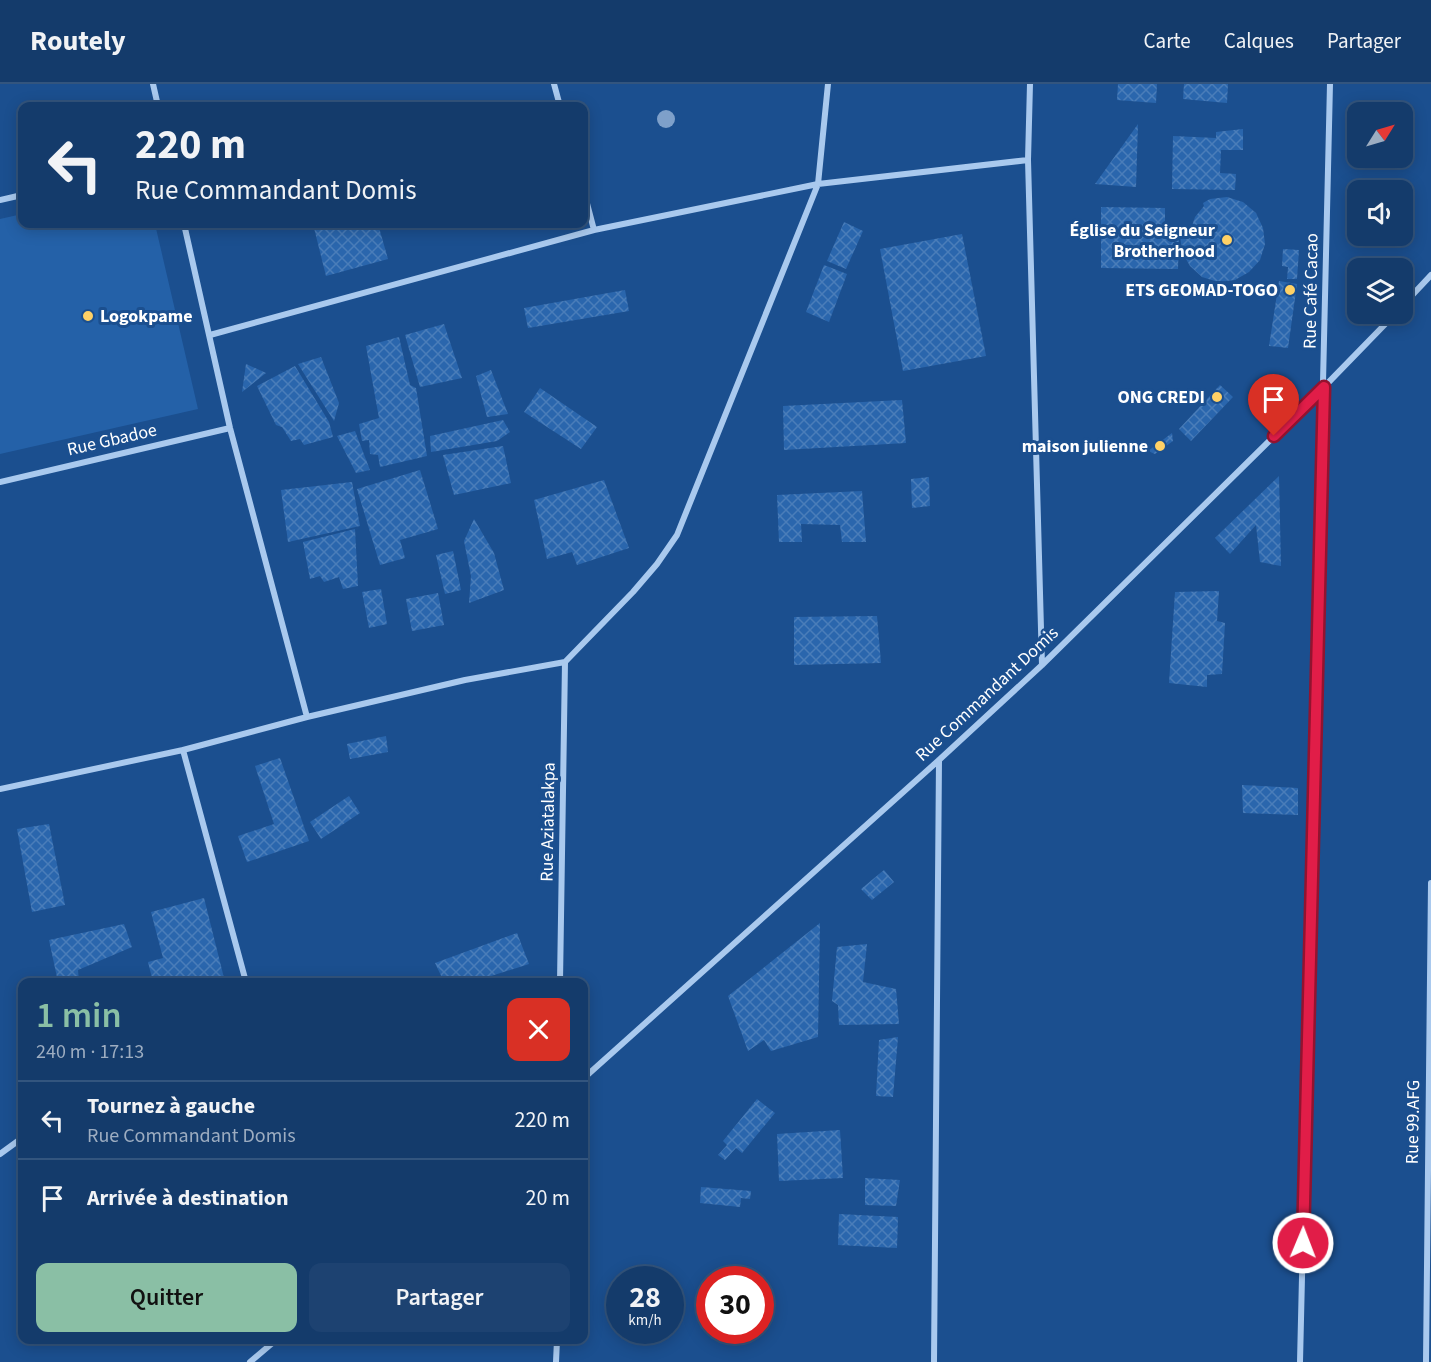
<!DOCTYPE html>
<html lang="fr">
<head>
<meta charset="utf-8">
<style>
	:root { --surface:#143b6b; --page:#1d4271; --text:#f1f3f6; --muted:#9dadc1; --line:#33557e; --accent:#8abfa5 }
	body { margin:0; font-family:"Source Sans 3",sans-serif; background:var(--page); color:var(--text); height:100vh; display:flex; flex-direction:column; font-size:22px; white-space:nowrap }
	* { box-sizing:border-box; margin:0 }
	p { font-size:20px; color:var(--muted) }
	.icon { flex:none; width:33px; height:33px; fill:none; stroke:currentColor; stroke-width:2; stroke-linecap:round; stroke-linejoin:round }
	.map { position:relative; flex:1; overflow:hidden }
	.details { position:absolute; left:18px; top:894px; width:570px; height:366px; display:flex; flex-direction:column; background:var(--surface); border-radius:12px; box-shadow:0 3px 15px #0003,0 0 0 2px var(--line) }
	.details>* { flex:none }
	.guide { position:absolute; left:18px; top:18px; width:570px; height:126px; border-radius:12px; box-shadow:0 3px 15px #0003,0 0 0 2px var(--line); background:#143b6b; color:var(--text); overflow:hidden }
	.needle { width:39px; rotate:53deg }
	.buttons { position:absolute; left:1347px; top:18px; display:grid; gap:12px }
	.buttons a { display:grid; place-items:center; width:66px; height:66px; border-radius:12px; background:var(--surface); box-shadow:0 3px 15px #0003,0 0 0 2px var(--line); font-size:30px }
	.speed { position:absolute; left:606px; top:1182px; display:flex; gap:12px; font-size:30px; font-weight:700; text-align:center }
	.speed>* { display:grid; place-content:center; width:78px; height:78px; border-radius:50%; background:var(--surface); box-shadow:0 3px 15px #0003,0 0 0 2px var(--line); line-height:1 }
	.speed small { font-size:15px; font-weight:400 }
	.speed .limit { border:9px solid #d22; background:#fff; color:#111 }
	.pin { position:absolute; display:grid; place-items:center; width:51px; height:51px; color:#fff; margin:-62px -26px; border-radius:50% 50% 50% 0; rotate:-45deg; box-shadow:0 0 6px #0007 }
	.pin .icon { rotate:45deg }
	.me { position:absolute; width:66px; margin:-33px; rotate:1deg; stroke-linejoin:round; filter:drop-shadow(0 0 4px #0008) }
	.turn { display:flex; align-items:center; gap:21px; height:126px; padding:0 18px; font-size:27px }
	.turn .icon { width:78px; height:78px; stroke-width:2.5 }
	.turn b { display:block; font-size:42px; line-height:51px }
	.round { display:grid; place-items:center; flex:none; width:63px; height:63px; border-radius:12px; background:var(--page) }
	.head { display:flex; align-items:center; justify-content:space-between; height:102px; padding:0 18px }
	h1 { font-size:36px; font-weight:600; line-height:45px; color:var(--accent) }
	.button { display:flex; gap:12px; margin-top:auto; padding:12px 18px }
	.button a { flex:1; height:69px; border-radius:12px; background:var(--accent); color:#111; font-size:24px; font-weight:600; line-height:69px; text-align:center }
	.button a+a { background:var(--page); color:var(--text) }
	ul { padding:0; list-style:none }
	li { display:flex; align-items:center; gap:18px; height:78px; padding:0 18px; border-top:2px solid var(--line) }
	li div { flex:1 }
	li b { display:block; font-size:22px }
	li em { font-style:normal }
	header { display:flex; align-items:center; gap:36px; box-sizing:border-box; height:84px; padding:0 30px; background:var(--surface); border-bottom:2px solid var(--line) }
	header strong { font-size:28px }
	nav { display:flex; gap:33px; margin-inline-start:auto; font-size:21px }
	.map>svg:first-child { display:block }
	.grass { fill:#2461a8 }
	.building { fill:url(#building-cross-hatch) }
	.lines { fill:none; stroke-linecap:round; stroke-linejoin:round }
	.minor { stroke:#a9c9ee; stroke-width:6 }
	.tree { fill:#7ea0ca }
	.route-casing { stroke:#92132f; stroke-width:15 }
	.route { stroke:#e11d48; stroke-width:10 }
	.poi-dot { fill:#ffd166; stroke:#1b4f8f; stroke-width:2 }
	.labels { text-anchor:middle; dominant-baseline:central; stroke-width:6; stroke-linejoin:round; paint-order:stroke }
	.poi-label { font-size:18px; font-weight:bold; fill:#fff; stroke:#1b4f8f; text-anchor:end }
	.street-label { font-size:18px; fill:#fff; stroke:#1b4f8f }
</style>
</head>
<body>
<header>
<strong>Routely</strong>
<nav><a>Carte</a><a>Calques</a><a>Partager</a></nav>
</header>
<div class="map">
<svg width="1431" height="1278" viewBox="0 0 1431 1278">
	<defs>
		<pattern id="building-cross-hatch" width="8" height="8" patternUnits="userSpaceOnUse" patternTransform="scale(1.5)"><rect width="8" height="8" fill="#2a66ad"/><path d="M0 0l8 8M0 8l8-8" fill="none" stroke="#4a7db9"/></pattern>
	</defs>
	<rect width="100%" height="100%" fill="#1b4f8f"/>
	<path class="grass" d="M 22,130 L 22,140 L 155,140 L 198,325 L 0,370 L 0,135 Z"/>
	<path class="building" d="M 1118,0 L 1157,0 L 1156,19 L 1117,16 Z
		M 1184,0 L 1228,0 L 1227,19 L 1183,15 Z
		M 1138,40 L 1136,103 L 1095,100 Z
		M 1243,45 L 1243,66 L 1221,66 L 1220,89 L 1236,90 L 1235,106 L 1172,105 L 1173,52 L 1216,54 L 1216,48 Z
		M 1227,113 L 1243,118 L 1256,129 L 1263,144 L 1265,160 L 1260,176 L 1249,188 L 1235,196 L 1218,198 L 1202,193 L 1190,182 L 1182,168 L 1180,151 L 1184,144 L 1191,145 L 1195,133 L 1204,122 L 1203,119 L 1210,115 Z
		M 1101,123 L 1165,124 L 1165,154 L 1179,154 L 1178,185 L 1101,184 Z
		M 844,138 L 863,147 L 846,185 L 827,177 Z
		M 313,140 L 378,140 L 388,175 L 326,192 Z
		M 962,150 L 986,272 L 903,287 L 880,165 Z
		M 1283,165 L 1299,166 L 1297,195 L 1287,195 L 1288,183 L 1282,182 Z
		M 824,181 L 847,190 L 829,238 L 806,228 Z
		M 1279,197 L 1297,200 L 1288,264 L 1269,262 Z
		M 625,206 L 629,227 L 528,244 L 524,224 Z
		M 444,240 L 462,294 L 420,303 L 405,251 Z
		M 399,253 L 410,301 L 416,304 L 427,372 L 380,383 L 378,371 L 370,370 L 369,356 L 362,357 L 359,340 L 379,334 L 366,262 Z
		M 321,273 L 339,319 L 334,337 L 298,280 Z
		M 246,280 L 266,289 L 242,308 Z
		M 295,282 L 329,338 L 333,353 L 304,361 L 300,355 L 291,357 L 282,343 L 276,341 L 257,302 Z
		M 491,286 L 508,330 L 487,333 L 476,292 Z
		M 1220,301 L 1233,313 L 1191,357 L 1179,345 Z
		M 540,304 L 597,343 L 581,365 L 524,328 Z
		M 902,316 L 906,359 L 784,366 L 783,322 Z
		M 503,336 L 510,348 L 497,357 L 431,368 L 430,352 Z
		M 355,347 L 370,386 L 356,389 L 337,352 Z
		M 1172,349 L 1173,357 L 1155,370 L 1148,367 Z
		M 503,362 L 511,399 L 454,411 L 443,371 Z
		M 420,386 L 438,445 L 400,456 L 405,474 L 380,481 L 357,405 Z
		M 1279,392 L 1281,482 L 1260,478 L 1256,441 L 1230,470 L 1215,454 Z
		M 929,393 L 930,422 L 912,424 L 911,395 Z
		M 604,396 L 629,464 L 577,481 L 572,468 L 547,475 L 534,416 Z
		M 352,398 L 360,442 L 288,458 L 281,406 Z
		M 862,407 L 866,458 L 842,458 L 840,441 L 801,440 L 802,458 L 779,458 L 777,411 Z
		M 474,435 L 494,469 L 504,506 L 469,519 L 471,492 L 464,457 Z
		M 355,445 L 358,502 L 343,505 L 339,493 L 324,498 L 320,492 L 310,495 L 303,458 Z
		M 453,467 L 461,506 L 445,510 L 436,471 Z
		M 381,505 L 387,540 L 369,544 L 362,508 Z
		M 1219,507 L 1217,537 L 1225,539 L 1222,590 L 1207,591 L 1207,603 L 1169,599 L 1175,508 Z
		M 438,509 L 444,541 L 412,547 L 406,515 Z
		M 877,532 L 881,579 L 794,581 L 794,533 Z
		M 386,652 L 388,668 L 350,675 L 347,660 Z
		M 280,674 L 309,757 L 247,778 L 238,752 L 274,740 L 255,682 Z
		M 1242,701 L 1298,704 L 1298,731 L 1243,729 Z
		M 349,712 L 360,729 L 321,755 L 310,738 Z
		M 49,740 L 65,821 L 32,828 L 17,745 Z
		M 884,786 L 894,798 L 872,816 L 861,805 Z
		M 204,814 L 225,898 L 153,898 L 148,878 L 163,874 L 151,828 Z
		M 820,839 L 818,953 L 771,967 L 764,956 L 748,967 L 728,912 Z
		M 124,840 L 132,863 L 78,886 L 79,898 L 58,898 L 49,856 Z
		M 517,849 L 529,880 L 472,898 L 444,898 L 435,879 Z
		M 867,860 L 863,898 L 896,905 L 899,940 L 839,941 L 838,921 L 832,917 L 837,863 Z
		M 898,953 L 893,1013 L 876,1012 L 879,956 Z
		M 757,1015 L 775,1029 L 742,1069 L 736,1064 L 725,1076 L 718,1071 L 727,1061 L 723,1057 Z
		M 840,1046 L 843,1094 L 779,1097 L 777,1050 Z
		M 865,1094 L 900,1096 L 896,1122 L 865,1121 Z
		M 701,1103 L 751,1107 L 750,1115 L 741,1114 L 740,1123 L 700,1119 Z
		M 839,1130 L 898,1133 L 897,1164 L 838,1161 Z"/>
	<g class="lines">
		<path class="minor" d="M 153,0 L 158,22
			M 554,0 L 560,22
			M 1030,0 L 1028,76 L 1042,581
			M 584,108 L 594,146
			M 0,116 L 22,111
			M 184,140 L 230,344 L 307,633
			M 1402,222 L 1431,191
			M 210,251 L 594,146 L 818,100 L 1028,76
			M 0,398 L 230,344
			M 183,666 L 246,898
			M 0,705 L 183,666 L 307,633 L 465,596 L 565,578 L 633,508 L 657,480 L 677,451 L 818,100 L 828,0
			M 560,898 L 565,578
			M 584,994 L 939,676 L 1042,581 L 1324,303 L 1395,230
			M 0,1070 L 22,1054
			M 250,1278 L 276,1256
			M 556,1278 L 557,1256
			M 934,1278 L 939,676
			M 1300,1278 L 1330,0
			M 1426,1278 L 1431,799"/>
	</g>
	<circle class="tree" cx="666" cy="35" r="9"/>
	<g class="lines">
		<g class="route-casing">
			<path id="route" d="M 1274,352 L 1324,303 L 1303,1159"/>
		</g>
		<use href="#route" class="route"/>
	</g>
	<g class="poi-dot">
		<circle cx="1227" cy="156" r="6"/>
		<circle cx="1290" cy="206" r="6"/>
		<circle cx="88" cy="232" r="6"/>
		<circle cx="1217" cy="313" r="6"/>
		<circle cx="1160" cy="362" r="6"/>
	</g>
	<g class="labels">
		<g class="poi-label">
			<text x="1215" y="146">Église du Seigneur<tspan x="1215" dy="21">Brotherhood</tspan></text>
			<text x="1278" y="206">ETS GEOMAD-TOGO</text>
			<text x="100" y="232" text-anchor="start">Logokpame</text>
			<text x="1205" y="313">ONG CREDI</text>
			<text x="1148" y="362">maison julienne</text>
		</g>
		<g class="street-label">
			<text transform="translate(1311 207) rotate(-89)">Rue Café Cacao</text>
			<text transform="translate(112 356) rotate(-13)">Rue Gbadoe</text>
			<text transform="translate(987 610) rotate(-43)">Rue Commandant Domis</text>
			<text transform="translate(548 738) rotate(-89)">Rue Aziatalakpa</text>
			<text transform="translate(1413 1038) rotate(-89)">Rue 99.AFG</text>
		</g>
	</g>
</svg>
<div class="buttons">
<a><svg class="needle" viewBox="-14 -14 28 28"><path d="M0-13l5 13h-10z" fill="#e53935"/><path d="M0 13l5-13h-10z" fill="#9dadc1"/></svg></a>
<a><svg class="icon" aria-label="sound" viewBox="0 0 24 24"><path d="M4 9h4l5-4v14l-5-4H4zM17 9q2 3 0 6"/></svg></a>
<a><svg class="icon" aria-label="layers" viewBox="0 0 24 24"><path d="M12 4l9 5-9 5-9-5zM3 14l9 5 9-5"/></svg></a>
</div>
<div class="speed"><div>28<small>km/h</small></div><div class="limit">30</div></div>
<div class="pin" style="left:1274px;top:352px;background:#d93025"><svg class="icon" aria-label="arrive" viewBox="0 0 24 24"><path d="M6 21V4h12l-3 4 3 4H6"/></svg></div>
<svg class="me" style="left:1303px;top:1159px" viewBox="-20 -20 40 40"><circle r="17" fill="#e11d48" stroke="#fff" stroke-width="3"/><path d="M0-11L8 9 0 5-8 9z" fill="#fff"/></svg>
<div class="guide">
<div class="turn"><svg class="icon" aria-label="left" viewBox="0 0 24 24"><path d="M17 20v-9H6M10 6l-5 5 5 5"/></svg><div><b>220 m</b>Rue Commandant Domis</div></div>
</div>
<section class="details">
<div class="head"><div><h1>1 min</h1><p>240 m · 17:13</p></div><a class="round" style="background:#d93025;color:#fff"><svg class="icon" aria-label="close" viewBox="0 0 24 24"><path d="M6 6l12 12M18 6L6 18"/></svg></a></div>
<ul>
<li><svg class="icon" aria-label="left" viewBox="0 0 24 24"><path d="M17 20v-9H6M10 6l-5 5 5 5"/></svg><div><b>Tournez à gauche</b><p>Rue Commandant Domis</p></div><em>220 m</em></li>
<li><svg class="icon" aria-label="arrive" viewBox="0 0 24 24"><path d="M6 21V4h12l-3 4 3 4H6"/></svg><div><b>Arrivée à destination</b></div><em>20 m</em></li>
</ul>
<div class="button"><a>Quitter</a><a>Partager</a></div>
</section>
</div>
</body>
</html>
